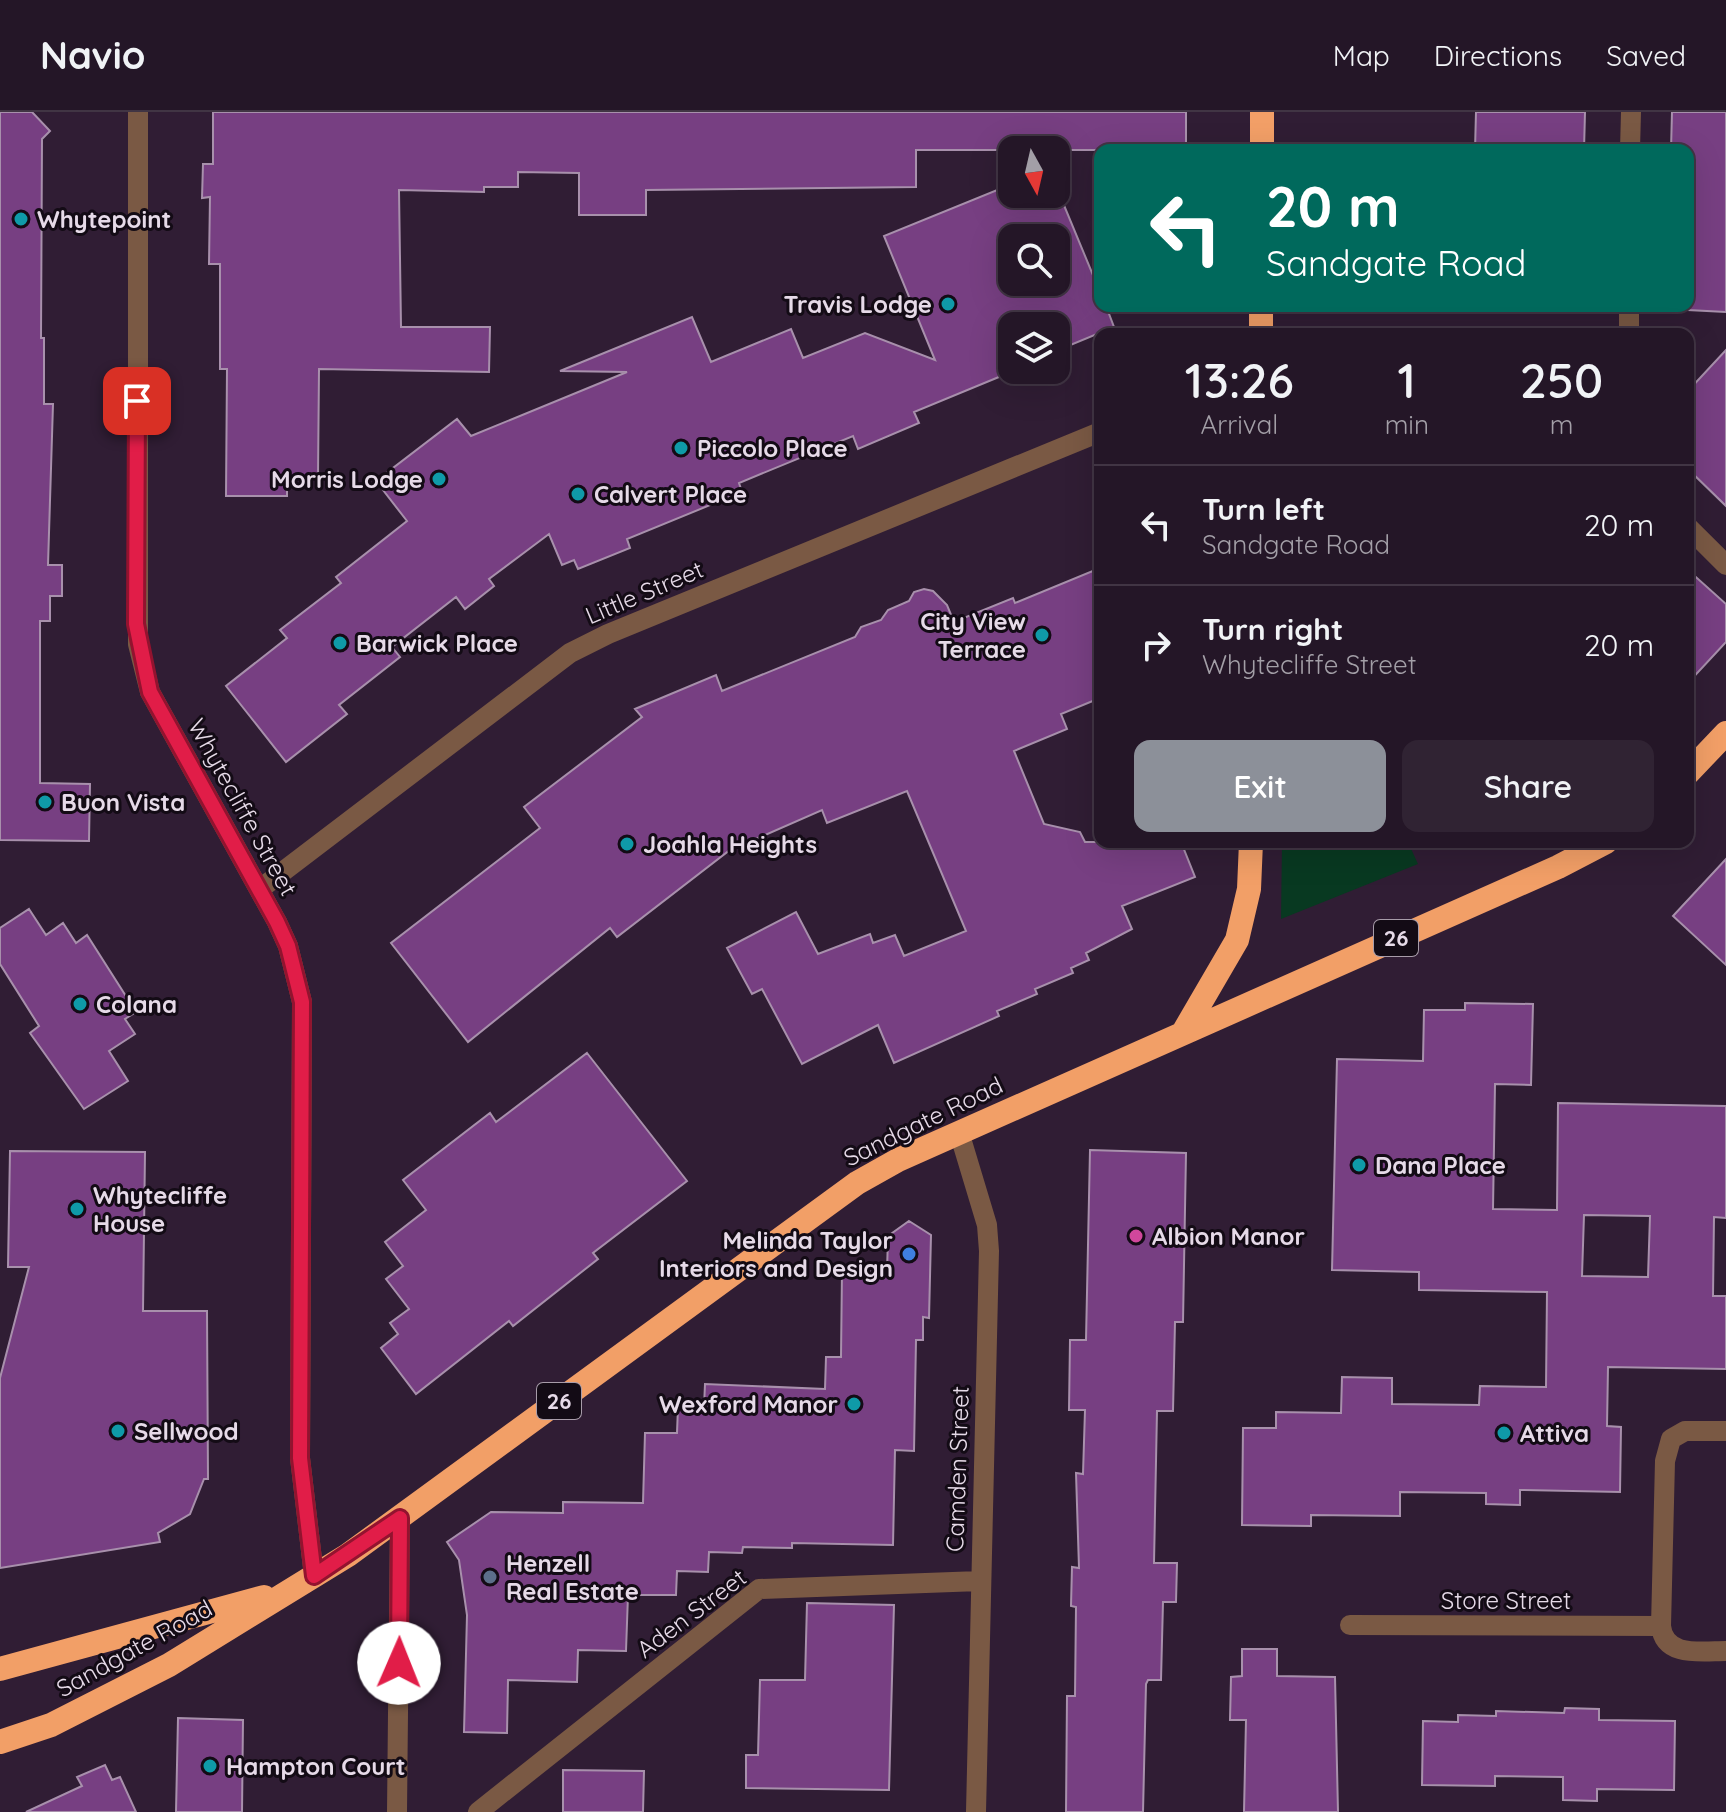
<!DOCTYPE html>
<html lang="en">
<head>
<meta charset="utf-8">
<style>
	:root { --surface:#241627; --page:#302333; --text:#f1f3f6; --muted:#a39fa7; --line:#413544; --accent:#8c9099 }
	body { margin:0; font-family:Quicksand,sans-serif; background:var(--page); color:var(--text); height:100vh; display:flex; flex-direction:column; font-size:30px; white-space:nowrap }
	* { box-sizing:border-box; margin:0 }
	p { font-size:26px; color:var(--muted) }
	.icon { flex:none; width:44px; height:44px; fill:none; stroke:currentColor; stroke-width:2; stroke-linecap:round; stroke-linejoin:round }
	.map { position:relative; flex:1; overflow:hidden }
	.panel { position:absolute; left:1094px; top:216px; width:600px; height:520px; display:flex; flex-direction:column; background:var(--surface); border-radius:16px; box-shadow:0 8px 32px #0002,0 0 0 2px var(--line) }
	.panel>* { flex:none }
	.banner { position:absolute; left:1094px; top:32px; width:600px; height:168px; border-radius:16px; box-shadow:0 8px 32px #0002,0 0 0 2px var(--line); background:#00695c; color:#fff; overflow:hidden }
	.needle { width:52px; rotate:172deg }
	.controls { position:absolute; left:998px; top:24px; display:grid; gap:16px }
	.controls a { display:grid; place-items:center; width:72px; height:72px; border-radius:16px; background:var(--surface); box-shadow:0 8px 32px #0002,0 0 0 2px var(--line); font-size:40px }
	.pin { position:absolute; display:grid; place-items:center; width:68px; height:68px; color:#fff; margin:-34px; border-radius:16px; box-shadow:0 4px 12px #0006 }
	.me { position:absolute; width:88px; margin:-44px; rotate:1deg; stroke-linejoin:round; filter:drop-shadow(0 0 6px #0008) }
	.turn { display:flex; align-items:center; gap:28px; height:168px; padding:0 40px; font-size:36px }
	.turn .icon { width:104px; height:104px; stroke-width:2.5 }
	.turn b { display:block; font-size:56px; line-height:68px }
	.eta { display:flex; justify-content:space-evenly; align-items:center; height:136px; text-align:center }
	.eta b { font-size:48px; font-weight:600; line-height:56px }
	.action { display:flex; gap:16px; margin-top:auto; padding:16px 40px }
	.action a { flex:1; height:92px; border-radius:16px; background:var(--accent); color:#fff; font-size:32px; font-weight:600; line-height:92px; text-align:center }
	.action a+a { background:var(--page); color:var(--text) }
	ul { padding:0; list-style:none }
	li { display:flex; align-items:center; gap:24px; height:120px; padding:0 40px; border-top:2px solid var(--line) }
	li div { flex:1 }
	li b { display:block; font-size:30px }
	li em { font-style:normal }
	header { display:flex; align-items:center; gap:48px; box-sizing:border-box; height:112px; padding:0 40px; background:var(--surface); border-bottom:2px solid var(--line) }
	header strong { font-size:38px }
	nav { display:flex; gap:44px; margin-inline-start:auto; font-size:28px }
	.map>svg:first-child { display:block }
	.green { fill:#083921 }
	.building { fill:#773f82; stroke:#a890ac; stroke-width:2; fill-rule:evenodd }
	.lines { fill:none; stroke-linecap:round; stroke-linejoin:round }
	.street { stroke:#7a5944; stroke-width:20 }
	.highway { stroke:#f29f67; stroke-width:24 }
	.route-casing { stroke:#92132f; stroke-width:20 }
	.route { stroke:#e11d48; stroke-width:14 }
	.culture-dot { fill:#0f9aa8; stroke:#130b15; stroke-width:3 }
	.hotel-dot { fill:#d1479c; stroke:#130b15; stroke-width:3 }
	.shop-dot { fill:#3f7fe0; stroke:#130b15; stroke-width:3 }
	.service-dot { fill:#5c6f8a; stroke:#130b15; stroke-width:3 }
	.labels { text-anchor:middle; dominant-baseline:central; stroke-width:6; stroke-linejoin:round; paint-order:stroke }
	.shield { fill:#130b15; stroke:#a79ca9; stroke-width:2 }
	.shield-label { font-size:22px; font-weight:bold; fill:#e6dae8 }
	.poi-label { font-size:24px; font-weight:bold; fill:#e6dae8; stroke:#130b15; text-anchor:start }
	.street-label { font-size:24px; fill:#e6dae8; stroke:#130b15 }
</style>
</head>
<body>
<header>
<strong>Navio</strong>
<nav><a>Map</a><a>Directions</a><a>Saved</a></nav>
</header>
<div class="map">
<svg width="1726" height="1700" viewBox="0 0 1726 1700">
	<rect width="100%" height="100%" fill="#301d34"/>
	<path class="green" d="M 1282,730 L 1408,730 L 1418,752 L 1281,807 Z"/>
	<path class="building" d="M 0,0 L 32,0 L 50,19 L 42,27 L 41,226 L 44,226 L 44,292 L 53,292 L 48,453 L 62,453 L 62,484 L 50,484 L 50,509 L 40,509 L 40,671 L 90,672 L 89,729 L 0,728 Z
		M 213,0 L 1186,0 L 1186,38 L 916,38 L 916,75 L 646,78 L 646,103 L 579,103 L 579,61 L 518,60 L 518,75 L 484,75 L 484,80 L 399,78 L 401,215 L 490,215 L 489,260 L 319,257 L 318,365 L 287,366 L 287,384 L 226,384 L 227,257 L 220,257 L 220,152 L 209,152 L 210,85 L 202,86 L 203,52 L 213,52 Z
		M 1476,0 L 1585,0 L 1584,38 L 1475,38 Z
		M 1672,0 L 1726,0 L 1726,200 L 1688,198 L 1688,38 L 1671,38 Z
		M 1012,72 L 1012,82 L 1056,82 L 1056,74 L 1100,180 L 1100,194 L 1106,194 L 1114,215 L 1056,239 L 1056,214 L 1012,214 L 1011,260 L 914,300 L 919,311 L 858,337 L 853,324 L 739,371 L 742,380 L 627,427 L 630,436 L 578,457 L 574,448 L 562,453 L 549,422 L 489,467 L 494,474 L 465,497 L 456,485 L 392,535 L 400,545 L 339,593 L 347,602 L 286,650 L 226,574 L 287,526 L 280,518 L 341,471 L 336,465 L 407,409 L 376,369 L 457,307 L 471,324 L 627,260 L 560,259 L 692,205 L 711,250 L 791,217 L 803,246 L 865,221 L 935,248 L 884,124 ZM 1012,126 L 1056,126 L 1056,170 L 1012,170 Z
		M 1726,238 L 1726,394 L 1688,357 L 1688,279 Z
		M 1100,456 L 1100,586 L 1061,602 L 1067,617 L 1014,639 L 1044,712 L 1080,720 L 1085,730 L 1181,730 L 1195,765 L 1122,794 L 1132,817 L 1086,841 L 1089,848 L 1071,856 L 1073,861 L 1035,877 L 1037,882 L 997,899 L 999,904 L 894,951 L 878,913 L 802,952 L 762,877 L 752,882 L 727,836 L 796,800 L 818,842 L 870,822 L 873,831 L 895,823 L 904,844 L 966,819 L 907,679 L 827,711 L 822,698 L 740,734 L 739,731 L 617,825 L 610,816 L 468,930 L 391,831 L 540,716 L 524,695 L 642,605 L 635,597 L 716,563 L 722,579 L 855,525 L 861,515 L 881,508 L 888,498 L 909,489 L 914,480 L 924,477 L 933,479 L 947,493 L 954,510 L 1013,486 L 1015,491 Z
		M 1688,458 L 1726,492 L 1726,530 L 1688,571 Z
		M 1726,747 L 1726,853 L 1673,804 Z
		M 29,797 L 46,823 L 63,811 L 76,831 L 87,823 L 136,900 L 125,907 L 135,922 L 109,939 L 128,969 L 84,997 L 30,921 L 39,914 L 0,852 L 0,816 Z
		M 1465,891 L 1533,892 L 1531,973 L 1495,972 L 1493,1097 L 1557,1098 L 1558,991 L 1726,994 L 1726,1106 L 1714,1105 L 1713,1184 L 1726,1184 L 1726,1257 L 1608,1255 L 1607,1314 L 1621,1315 L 1620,1380 L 1520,1378 L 1520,1393 L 1486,1392 L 1486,1381 L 1400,1380 L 1400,1404 L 1311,1403 L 1311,1414 L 1242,1413 L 1243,1316 L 1276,1316 L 1276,1300 L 1341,1301 L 1342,1265 L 1392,1266 L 1392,1292 L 1479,1293 L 1480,1274 L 1546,1275 L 1547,1180 L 1419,1178 L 1419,1160 L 1332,1158 L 1337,947 L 1423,949 L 1424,898 L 1465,898 ZM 1584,1103 L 1650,1104 L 1648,1165 L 1582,1164 Z
		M 587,941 L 687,1069 L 593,1141 L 598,1147 L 513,1214 L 509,1209 L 416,1282 L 381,1236 L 398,1222 L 390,1211 L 409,1197 L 386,1167 L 403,1154 L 385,1130 L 426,1098 L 403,1068 L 490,1001 L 496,1010 Z
		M 1090,1038 L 1186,1041 L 1183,1210 L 1175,1210 L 1173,1299 L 1157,1299 L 1154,1451 L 1177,1451 L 1176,1490 L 1163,1490 L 1161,1568 L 1148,1568 L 1146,1572 L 1143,1700 L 1066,1700 L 1067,1584 L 1075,1584 L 1076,1495 L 1071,1494 L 1072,1455 L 1079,1456 L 1076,1361 L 1083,1362 L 1085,1298 L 1069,1298 L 1070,1228 L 1086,1228 Z
		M 10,1039 L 145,1040 L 143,1199 L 207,1199 L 208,1367 L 204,1367 L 190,1402 L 158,1421 L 160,1430 L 0,1456 L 0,1266 L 29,1155 L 8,1155 Z
		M 909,1109 L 931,1123 L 929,1206 L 923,1205 L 923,1228 L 916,1228 L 914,1339 L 895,1338 L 893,1433 L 792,1431 L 792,1436 L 743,1435 L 742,1441 L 709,1440 L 708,1460 L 677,1459 L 676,1483 L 628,1483 L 626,1539 L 578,1538 L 577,1570 L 508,1568 L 507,1621 L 464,1620 L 467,1503 L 459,1448 L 447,1430 L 491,1400 L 563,1401 L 563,1390 L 643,1391 L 645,1321 L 677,1321 L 678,1295 L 704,1295 L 705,1272 L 825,1277 L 826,1245 L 841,1245 L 842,1159 L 887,1160 L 888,1124 Z
		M 807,1491 L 894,1493 L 889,1678 L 746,1676 L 746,1643 L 758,1643 L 760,1568 L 805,1568 Z
		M 1242,1537 L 1277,1537 L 1277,1564 L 1335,1565 L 1338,1700 L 1244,1700 L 1246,1608 L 1230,1608 L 1231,1565 L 1242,1564 Z
		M 1565,1596 L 1599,1597 L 1599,1608 L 1675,1609 L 1674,1678 L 1597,1677 L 1597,1689 L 1563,1688 L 1563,1665 L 1495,1664 L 1495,1674 L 1422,1673 L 1423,1609 L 1458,1610 L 1458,1603 L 1496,1604 L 1496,1599 L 1564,1601 Z
		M 178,1606 L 243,1608 L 242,1700 L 176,1700 Z
		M 105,1653 L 112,1668 L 120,1665 L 136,1700 L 26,1700 L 82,1674 L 77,1665 Z
		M 563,1658 L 644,1659 L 643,1700 L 563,1700 Z"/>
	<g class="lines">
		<path class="street" d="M 138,0 L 138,532 L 150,580 L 277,810 L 288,834 L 302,890 L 300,1346 L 314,1464
			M 1630,38 L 1631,0
			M 1629,222 L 1629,194
			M 1688,415 L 1726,453
			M 260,777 L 570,541 L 608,522 L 1100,320
			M 959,1020 L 987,1113 L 989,1139 L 976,1700
			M 1726,1319 L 1685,1319 L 1671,1327 L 1665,1349 L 1661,1514 C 1664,1546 1702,1539 1726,1539
			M 1350,1513 L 1661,1514
			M 397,1700 L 400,1406
			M 478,1700 L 759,1477 L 980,1469"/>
		<path class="highway" d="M 1262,38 L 1262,0
			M 1261,222 L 1261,194
			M 1688,661 L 1726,621
			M 1184,919 L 1237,828 L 1249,777 L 1251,730
			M 0,1557 L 264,1485
			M 0,1630 L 51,1613 L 169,1553 L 348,1443 L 857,1071 L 898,1048 L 1558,755 L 1606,730"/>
	</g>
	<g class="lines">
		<g class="route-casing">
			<path id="route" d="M 137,289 L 136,512 L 150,580 L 277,810 L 288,834 L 302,890 L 300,1346 L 314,1464 L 400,1406 L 399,1551"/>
		</g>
		<use href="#route" class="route"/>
	</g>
	<g class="culture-dot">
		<circle cx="21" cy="107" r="8"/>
		<circle cx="948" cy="192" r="8"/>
		<circle cx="681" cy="336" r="8"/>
		<circle cx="439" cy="367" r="8"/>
		<circle cx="578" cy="382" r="8"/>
		<circle cx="1042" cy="523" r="8"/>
		<circle cx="340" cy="531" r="8"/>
		<circle cx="45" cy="690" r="8"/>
		<circle cx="627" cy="732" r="8"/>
		<circle cx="80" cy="892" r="8"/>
		<circle cx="1359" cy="1053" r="8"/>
		<circle cx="77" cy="1097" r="8"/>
		<circle cx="854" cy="1292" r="8"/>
		<circle cx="118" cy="1319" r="8"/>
		<circle cx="1504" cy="1321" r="8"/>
		<circle cx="210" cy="1654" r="8"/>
	</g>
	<circle class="hotel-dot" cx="1136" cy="1124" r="8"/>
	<circle class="shop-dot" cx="909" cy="1142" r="8"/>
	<circle class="service-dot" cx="490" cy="1465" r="8"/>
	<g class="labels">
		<g class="shield">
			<rect x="1374" y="808" width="44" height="36" rx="6"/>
			<rect x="537" y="1271" width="44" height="36" rx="6"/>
		</g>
		<g class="shield-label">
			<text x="1396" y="826">26</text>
			<text x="559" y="1289">26</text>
		</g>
		<g class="poi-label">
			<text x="37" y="107">Whytepoint</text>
			<text x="932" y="192" text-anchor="end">Travis Lodge</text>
			<text x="697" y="336">Piccolo Place</text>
			<text x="423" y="367" text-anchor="end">Morris Lodge</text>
			<text x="594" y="382">Calvert Place</text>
			<text x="1026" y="509" text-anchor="end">City View<tspan x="1026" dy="28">Terrace</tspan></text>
			<text x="356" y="531">Barwick Place</text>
			<text x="61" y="690">Buon Vista</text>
			<text x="643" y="732">Joahla Heights</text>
			<text x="96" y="892">Colana</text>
			<text x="1375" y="1053">Dana Place</text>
			<text x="93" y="1083">Whytecliffe<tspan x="93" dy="28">House</tspan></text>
			<text x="1152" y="1124">Albion Manor</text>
			<text x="893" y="1128" text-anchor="end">Melinda Taylor<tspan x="893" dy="28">Interiors and Design</tspan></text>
			<text x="838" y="1292" text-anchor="end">Wexford Manor</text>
			<text x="134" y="1319">Sellwood</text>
			<text x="1520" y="1321">Attiva</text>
			<text x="506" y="1451">Henzell<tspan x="506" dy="28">Real Estate</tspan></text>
			<text x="226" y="1654">Hampton Court</text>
		</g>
		<g class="street-label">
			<text transform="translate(644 480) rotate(-23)">Little Street</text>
			<text transform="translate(243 695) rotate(61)">Whytecliffe Street</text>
			<text transform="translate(923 1009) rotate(-26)">Sandgate Road</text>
			<text transform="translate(957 1357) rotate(-88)">Camden Street</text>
			<text x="1506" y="1488">Store Street</text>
			<text transform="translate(691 1501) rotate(-37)">Aden Street</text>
			<text transform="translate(134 1536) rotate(-29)">Sandgate Road</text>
		</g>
	</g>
</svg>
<div class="controls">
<a><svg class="needle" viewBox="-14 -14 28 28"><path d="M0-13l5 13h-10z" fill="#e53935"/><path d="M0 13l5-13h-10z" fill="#a39fa7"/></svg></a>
<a><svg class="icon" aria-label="search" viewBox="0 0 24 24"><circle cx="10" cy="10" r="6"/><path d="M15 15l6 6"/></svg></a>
<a><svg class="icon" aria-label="layers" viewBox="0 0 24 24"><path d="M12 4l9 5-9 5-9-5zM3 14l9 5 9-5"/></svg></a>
</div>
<div class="pin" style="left:137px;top:289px;background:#d93025"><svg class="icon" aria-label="arrive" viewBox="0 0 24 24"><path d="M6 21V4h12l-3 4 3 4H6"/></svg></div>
<svg class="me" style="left:399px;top:1551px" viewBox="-20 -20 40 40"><circle r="19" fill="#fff"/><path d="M0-13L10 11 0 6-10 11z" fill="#e11d48"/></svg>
<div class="banner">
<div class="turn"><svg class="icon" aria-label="left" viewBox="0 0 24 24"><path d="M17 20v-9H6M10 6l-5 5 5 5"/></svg><div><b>20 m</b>Sandgate Road</div></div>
</div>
<section class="panel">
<div class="eta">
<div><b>13:26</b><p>Arrival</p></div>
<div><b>1</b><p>min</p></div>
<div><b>250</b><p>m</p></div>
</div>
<ul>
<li><svg class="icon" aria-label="left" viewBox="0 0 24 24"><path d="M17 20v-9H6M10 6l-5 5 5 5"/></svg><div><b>Turn left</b><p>Sandgate Road</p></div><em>20 m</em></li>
<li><svg class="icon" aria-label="right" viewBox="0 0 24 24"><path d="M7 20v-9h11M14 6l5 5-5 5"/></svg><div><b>Turn right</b><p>Whytecliffe Street</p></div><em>20 m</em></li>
</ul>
<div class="action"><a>Exit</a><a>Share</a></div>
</section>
</div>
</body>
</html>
